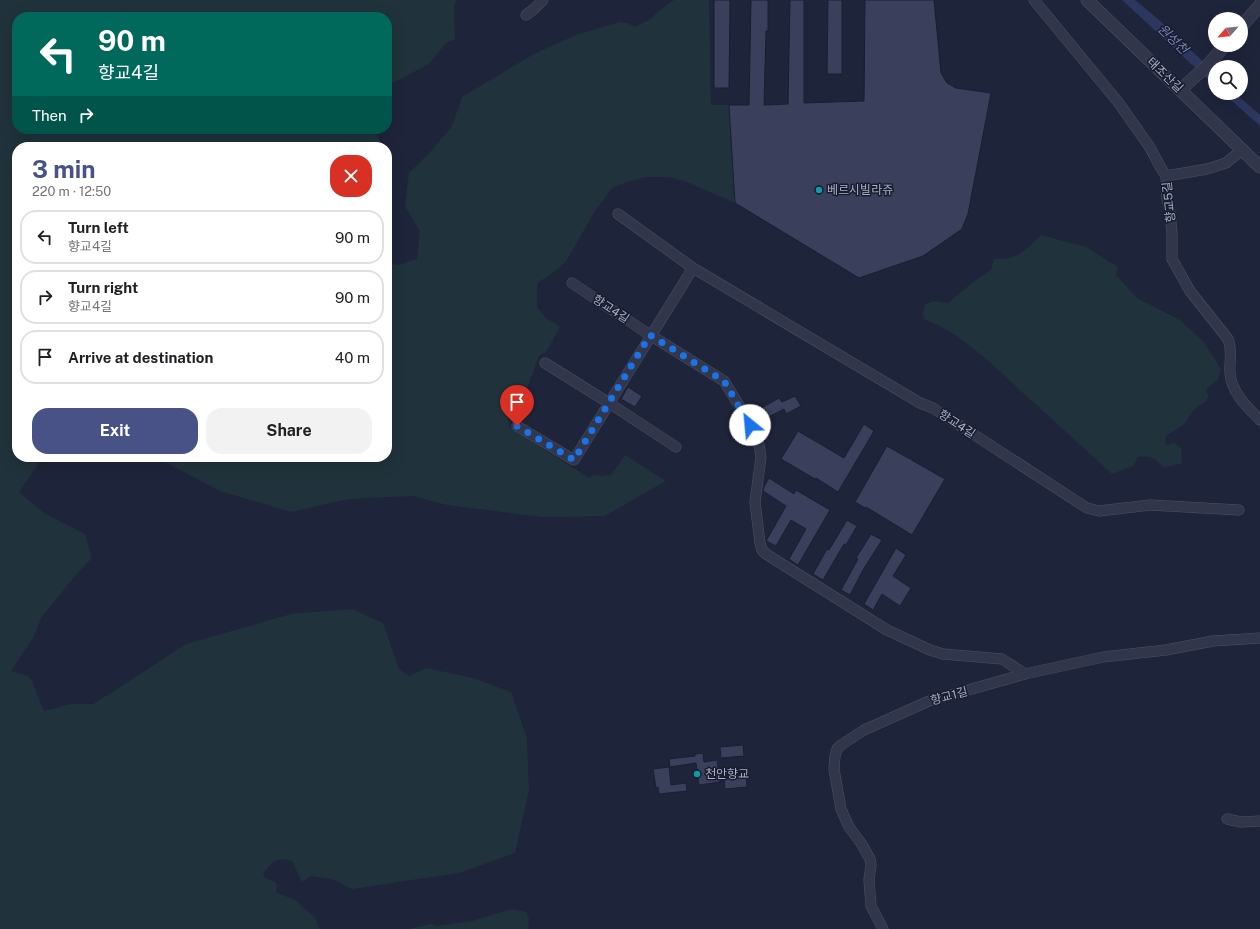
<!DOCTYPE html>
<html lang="en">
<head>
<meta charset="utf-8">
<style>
	:root { --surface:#fff; --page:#f2f2f2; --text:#202124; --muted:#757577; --line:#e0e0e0; --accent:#485287 }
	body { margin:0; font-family:"Public Sans","Noto Sans KR",sans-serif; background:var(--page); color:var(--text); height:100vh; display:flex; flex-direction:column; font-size:15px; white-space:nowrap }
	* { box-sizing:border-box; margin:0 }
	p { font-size:13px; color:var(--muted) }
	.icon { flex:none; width:22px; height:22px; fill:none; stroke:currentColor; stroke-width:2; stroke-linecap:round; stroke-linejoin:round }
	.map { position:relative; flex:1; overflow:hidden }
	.sheet { position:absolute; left:12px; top:142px; width:380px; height:320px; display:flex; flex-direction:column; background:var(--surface); border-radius:16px; box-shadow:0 4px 16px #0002 }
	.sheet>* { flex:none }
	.hud { position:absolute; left:12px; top:12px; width:380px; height:122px; border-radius:16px; box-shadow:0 4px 16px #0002; background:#00695c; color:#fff; overflow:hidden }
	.needle { width:26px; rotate:243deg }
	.fabs { position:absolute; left:1208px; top:12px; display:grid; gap:8px }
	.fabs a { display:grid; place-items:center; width:40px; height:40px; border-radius:50%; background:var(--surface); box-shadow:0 4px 16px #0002; font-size:20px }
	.pin { position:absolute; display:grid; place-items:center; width:34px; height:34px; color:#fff; margin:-41px -17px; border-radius:50% 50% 50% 0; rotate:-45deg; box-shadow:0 0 4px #0007 }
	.pin .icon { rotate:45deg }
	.me { position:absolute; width:44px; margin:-22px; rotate:332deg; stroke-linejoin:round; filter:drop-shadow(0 0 3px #0008) }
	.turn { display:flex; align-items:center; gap:14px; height:84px; padding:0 20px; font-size:18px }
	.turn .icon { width:52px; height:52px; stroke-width:2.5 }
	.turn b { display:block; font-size:28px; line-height:34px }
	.then { display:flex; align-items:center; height:38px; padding:0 20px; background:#0003; gap:8px; font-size:15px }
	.round { display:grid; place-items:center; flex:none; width:42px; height:42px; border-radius:16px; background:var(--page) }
	.overview { display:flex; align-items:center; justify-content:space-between; height:68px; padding:0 20px }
	h1 { font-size:24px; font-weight:700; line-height:30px; color:var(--accent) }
	.button { display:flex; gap:8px; margin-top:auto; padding:8px 20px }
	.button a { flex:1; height:46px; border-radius:16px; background:var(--accent); color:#fff; font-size:16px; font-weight:700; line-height:46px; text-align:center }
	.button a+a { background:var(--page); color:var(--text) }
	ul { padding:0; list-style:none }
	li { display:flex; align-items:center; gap:12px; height:54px; margin:0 8px 6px; padding:0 12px; border:2px solid var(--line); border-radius:16px }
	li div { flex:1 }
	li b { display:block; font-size:15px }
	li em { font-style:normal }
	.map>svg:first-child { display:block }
	.green { fill:#20323b }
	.water { fill:#2c365f }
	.building { fill:#3a405b; stroke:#1a1e31 }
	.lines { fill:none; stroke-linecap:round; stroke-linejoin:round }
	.minor-casing { stroke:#4d5165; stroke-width:11 }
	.tertiary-casing { stroke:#4d5165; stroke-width:13 }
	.minor { stroke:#32364a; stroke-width:10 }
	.tertiary { stroke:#32364a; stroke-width:12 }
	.route { stroke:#1a73e8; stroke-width:7; stroke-dasharray:0 12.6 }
	.culture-dot { fill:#0f9aa8; stroke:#181c2f; stroke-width:1.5 }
	.labels { text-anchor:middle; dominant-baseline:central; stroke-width:3; stroke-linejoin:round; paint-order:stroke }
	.street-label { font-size:12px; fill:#acb0c7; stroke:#181c2f }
	.poi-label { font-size:12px; fill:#acb0c7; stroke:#181c2f; text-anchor:start }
	.water-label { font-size:13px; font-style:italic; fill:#7985b7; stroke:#181c2f }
</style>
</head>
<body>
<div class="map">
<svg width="1260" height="929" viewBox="0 0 1260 929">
	<rect width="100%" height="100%" fill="#1e243a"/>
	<path class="green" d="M 0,0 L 457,0 L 454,5 L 455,39 L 445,44 L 429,64 L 387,86 L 387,17 L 17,17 L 17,129 L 356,129 L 378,135 L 381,147 L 17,147 L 17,457 L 45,457 L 41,460 L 19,492 L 45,514 L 85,534 L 92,558 L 75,576 L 41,618 L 33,638 L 11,671 L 28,676 L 32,681 L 44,711 L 71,704 L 93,704 L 117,689 L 186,644 L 291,614 L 352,609 L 383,623 L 399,669 L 409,676 L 426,668 L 473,678 L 511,692 L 527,738 L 529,790 L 515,853 L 459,873 L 352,889 L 332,879 L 311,876 L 302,882 L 292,861 C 275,857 273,861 263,874 L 265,878 L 275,882 L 277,886 L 276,892 L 297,901 L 302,907 L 315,917 L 320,929 L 0,929 Z
		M 674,0 L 709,0 L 711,105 L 729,105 L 735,203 L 687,182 L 668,177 L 646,177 L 627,182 L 612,188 L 595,211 L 567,260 C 559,270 547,276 537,284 L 537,307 L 546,318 L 560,327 L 546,352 L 539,356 L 523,399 L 520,404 L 508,414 L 509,427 L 589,478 L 594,475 L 600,476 L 611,475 L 625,455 L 666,481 L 605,516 L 543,517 L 447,505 L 413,496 L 349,499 L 291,512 L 220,491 L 155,457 L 387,457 L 387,267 L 394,264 L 399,265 L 417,259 L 420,232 L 405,206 L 409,173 L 432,150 L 452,126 L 462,97 L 534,54 L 578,34 L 620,22 L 628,23 L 635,27 L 649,20 L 660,10 Z
		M 1041,235 L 1086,247 L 1118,267 L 1116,275 L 1137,298 L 1180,320 L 1203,341 L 1221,369 L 1218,379 L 1206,390 L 1209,397 C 1204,405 1201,403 1195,409 C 1190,413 1188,420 1184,424 C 1178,429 1171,432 1165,437 L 1166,445 L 1174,443 L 1181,448 L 1182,463 L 1163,468 C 1154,457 1152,456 1138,457 L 1133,466 L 1112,474 C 1085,449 1058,425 1031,400 C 998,371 966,335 924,319 L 922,313 L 926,304 L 934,301 L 948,303 L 973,282 L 991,270 L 994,259 C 1019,260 1024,251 1041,235 Z
		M 512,909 L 526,912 L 529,918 L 528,929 L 409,929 L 431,924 L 436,926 L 472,921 Z"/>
	<path class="water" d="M 1122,0 L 1135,0 L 1158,19 L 1215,73 L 1215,86 Z
		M 1223,93 L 1235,93 L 1260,115 L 1260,126 Z"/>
	<path class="building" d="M 714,0 L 730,0 L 729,88 L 714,88 Z
		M 751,0 L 768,0 L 768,31 L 766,31 L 764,105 L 788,104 L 790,0 L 804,0 L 804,103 L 864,101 L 865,0 L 934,0 L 941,73 L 947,83 L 956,88 L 991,93 L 968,214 L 962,229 L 923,256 L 859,278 L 735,203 L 729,105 L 749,105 Z
		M 828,0 L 842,0 L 842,74 L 827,74 Z
		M 628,387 L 642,396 L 635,407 L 621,399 Z
		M 795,396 L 801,406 L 786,414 L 784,409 L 763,420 L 758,410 L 779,398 L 782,402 Z
		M 864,424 L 874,431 L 838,492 L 816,478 L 815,479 L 781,459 L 798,431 L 844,458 Z
		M 887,446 L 945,479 L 912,535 L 866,507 L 865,508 L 855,502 Z
		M 769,478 L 794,494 L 796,490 L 830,510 L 798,565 L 789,559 L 806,529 L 791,520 L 776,546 L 766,541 L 786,506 L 763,491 L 764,487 Z
		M 847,520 L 857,526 L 846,545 L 844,544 L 823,580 L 813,574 L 827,549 L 829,550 Z
		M 871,534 L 882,540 L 863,570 L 850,595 L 841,590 L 858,559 L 856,558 Z
		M 896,548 L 906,555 L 893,576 L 911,588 L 900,606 L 882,594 L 873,610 L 864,604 Z
		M 743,745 L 744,756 L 721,758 L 720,747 Z
		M 703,753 L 704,762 L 717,760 L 720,782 L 699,785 L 696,763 L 670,767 L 669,759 L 695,756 L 695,754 Z
		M 669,767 L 671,785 L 686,783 L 687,791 L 659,794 L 658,787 L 656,788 L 653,769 Z
		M 746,776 L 747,787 L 725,789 L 724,779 Z"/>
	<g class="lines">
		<g class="minor-casing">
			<path id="minor" d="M 1034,0 L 1118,102 L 1149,146 L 1161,168 L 1166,176 L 1167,199 L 1170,213 L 1172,233 L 1172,259 L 1190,291 L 1228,339 C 1233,352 1229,360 1230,373 C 1231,392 1248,408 1260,420
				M 526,15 L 534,9 L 543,0
				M 1166,176 L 1207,169 L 1226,163 L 1243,149
				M 618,214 L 693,268 L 920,403 L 933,408 L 1087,508 L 1099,511 L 1150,505 L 1239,510
				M 572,283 L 650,335 L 724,381 L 745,415 L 759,445 L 761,457 L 755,502 L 760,543 L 762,550 L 766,554 L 887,630 L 930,650 L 943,654 L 1002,659 L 1025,674
				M 545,363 L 609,403 L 676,447
				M 517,426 L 574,460 L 693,268
				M 1227,819 L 1241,822 L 1260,821
				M 883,929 L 871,906 L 869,880 L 871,865 L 870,859 L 861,843 L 849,827 L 841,809 L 834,769 L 835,756 L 837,749 L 841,745 L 864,730 L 929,701 L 1025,674 L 1103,657 L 1166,650 L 1213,641 L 1260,638"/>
		</g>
		<g class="tertiary-casing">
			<path id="tertiary" d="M 1087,0 L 1260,167
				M 1241,27 L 1260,5
				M 1180,90 L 1208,65 L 1225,45"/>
		</g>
		<use href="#minor" class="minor"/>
		<use href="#tertiary" class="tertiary"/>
	</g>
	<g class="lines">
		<path class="route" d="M 517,426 L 574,460 L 650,335 L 724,381 L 750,425"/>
	</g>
	<g class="culture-dot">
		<circle cx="819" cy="190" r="4"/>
		<circle cx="697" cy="774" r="4"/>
	</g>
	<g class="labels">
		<g class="street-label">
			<text transform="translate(1165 75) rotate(44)">태조산길</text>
			<text transform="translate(1169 202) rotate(-96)">향교5길</text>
			<text transform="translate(611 309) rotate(33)">향교4길</text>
			<text transform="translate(957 424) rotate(33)">향교4길</text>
			<text transform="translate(949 696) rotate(-15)">향교1길</text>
		</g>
		<g class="poi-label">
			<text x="827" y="190">베르시빌라쥬</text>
			<text x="705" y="774">천안향교</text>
		</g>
		<g class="water-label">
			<text transform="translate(1173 39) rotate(44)">원성천</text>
		</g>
	</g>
</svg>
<div class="fabs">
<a><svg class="needle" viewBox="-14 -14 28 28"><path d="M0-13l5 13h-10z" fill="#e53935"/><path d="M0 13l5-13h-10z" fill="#757577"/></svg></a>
<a><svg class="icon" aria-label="search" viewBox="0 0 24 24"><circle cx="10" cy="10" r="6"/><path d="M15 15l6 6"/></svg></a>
</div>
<div class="pin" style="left:517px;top:426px;background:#d93025"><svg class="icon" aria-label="arrive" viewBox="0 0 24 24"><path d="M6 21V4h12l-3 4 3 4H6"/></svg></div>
<svg class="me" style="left:750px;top:425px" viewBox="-20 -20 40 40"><circle r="19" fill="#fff"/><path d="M0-13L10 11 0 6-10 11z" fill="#1a73e8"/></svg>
<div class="hud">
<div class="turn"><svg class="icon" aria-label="left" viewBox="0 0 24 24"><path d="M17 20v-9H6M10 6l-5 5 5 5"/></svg><div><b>90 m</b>향교4길</div></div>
<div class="then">Then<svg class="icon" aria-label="right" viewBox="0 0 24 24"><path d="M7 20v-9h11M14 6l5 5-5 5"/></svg></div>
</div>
<section class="sheet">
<div class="overview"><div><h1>3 min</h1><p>220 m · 12:50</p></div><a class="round" style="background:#d93025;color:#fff"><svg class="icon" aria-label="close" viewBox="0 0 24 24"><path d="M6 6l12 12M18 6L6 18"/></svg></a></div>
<ul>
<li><svg class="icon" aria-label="left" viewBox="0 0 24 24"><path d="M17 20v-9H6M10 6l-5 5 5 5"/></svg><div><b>Turn left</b><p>향교4길</p></div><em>90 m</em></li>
<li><svg class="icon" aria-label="right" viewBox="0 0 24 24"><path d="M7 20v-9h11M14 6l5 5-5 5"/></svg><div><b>Turn right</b><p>향교4길</p></div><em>90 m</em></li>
<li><svg class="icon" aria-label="arrive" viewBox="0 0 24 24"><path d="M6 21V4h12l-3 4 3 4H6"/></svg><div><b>Arrive at destination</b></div><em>40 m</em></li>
</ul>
<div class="button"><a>Exit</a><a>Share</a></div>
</section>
</div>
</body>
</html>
